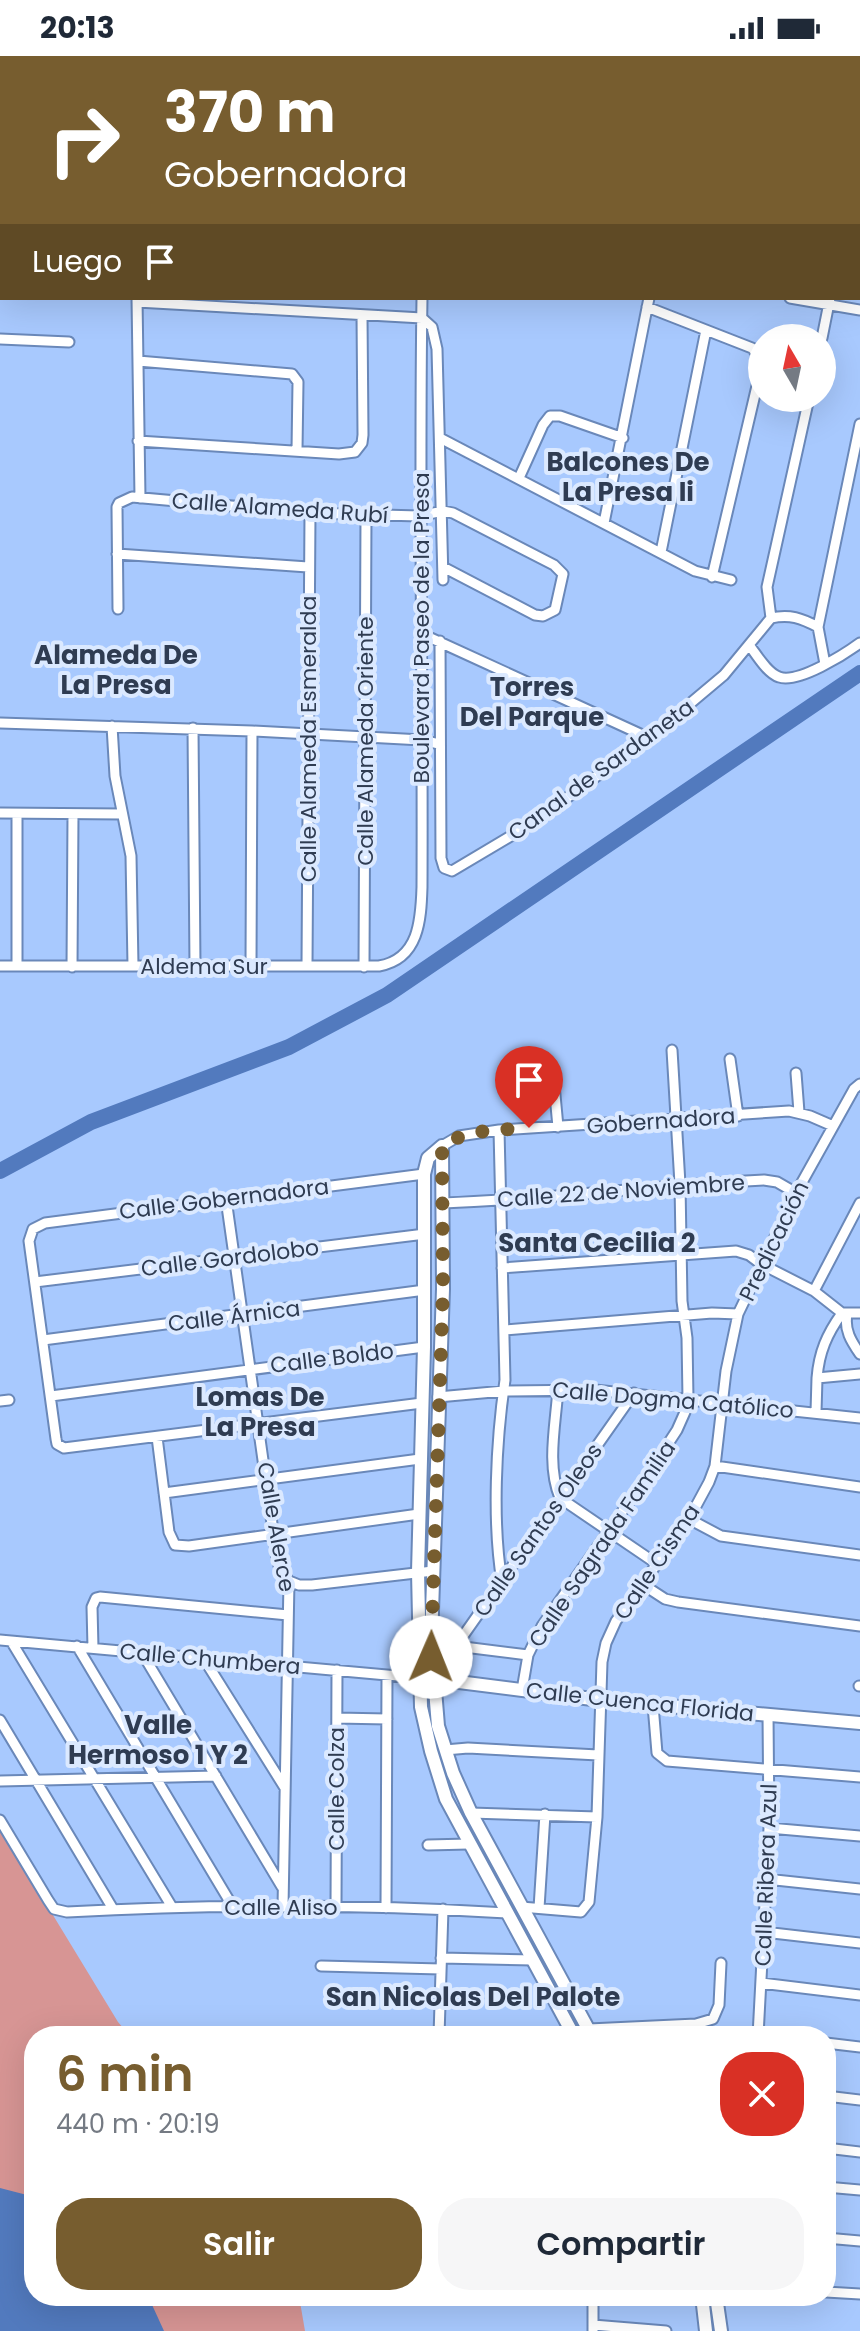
<!DOCTYPE html>
<html lang="es">
<head>
<meta charset="utf-8">
<style>
	:root { --surface:#fff; --page:#f6f6f7; --text:#1f2937; --muted:#747a83; --accent:#775d2f }
	body { margin:0; font-family:Poppins,sans-serif; background:var(--page); color:var(--text); height:100vh; display:flex; flex-direction:column; font-size:30px; white-space:nowrap }
	* { box-sizing:border-box; margin:0 }
	p { font-size:26px; color:var(--muted) }
	.icon { flex:none; width:44px; height:44px; fill:none; stroke:currentColor; stroke-width:2; stroke-linecap:round; stroke-linejoin:round }
	.map { position:relative; flex:1; overflow:hidden }
	.side { position:absolute; left:24px; top:1970px; width:812px; height:280px; display:flex; flex-direction:column; background:var(--surface); border-radius:32px; box-shadow:0 8px 32px #0002 }
	.side>* { flex:none }
	.hud { position:absolute; left:0px; top:0px; width:860px; height:244px; box-shadow:0 8px 32px #0002; background:#775d2f; color:#fff; overflow:hidden }
	.needle { width:52px; rotate:351deg }
	.fabs { position:absolute; left:748px; top:268px; display:grid; gap:16px }
	.fabs a { display:grid; place-items:center; width:88px; height:88px; border-radius:50%; background:var(--surface); box-shadow:0 8px 32px #0002; font-size:40px }
	.pin { position:absolute; display:grid; place-items:center; width:68px; height:68px; color:#fff; margin:-82px -34px; border-radius:50% 50% 50% 0; rotate:-45deg; box-shadow:0 0 8px #0007 }
	.pin .icon { rotate:45deg }
	.me { position:absolute; width:88px; margin:-44px; rotate:1deg; stroke-linejoin:round; filter:drop-shadow(0 0 6px #0008) }
	.turn { display:flex; align-items:center; gap:28px; height:168px; padding:0 32px; font-size:36px }
	.turn .icon { width:104px; height:104px; stroke-width:2.5 }
	.turn b { display:block; font-size:56px; line-height:68px }
	.then { display:flex; align-items:center; height:76px; padding:0 32px; background:#0003; gap:16px; font-size:30px }
	.round { display:grid; place-items:center; flex:none; width:84px; height:84px; border-radius:32px; background:var(--page) }
	.head { display:flex; align-items:center; justify-content:space-between; height:136px; padding:0 32px }
	h1 { font-size:48px; font-weight:600; line-height:60px; color:var(--accent) }
	.button { display:flex; gap:16px; margin-top:auto; padding:16px 32px }
	.button a { flex:1; height:92px; border-radius:32px; background:var(--accent); color:#fff; font-size:32px; font-weight:600; line-height:92px; text-align:center }
	.button a+a { background:var(--page); color:var(--text) }
	.status { display:flex; justify-content:space-between; align-items:center; height:56px; padding:0 40px; background:var(--surface); direction:ltr }
	.status svg { height:22px; fill:currentColor }
	.map>svg:first-child { display:block }
	.green { fill:#d79594 }
	.water { fill:#527abe }
	.lines { fill:none; stroke-linecap:round; stroke-linejoin:round }
	.river { stroke:#527abe; stroke-width:16 }
	.minor-casing { stroke:#6a88b9; stroke-width:13 }
	.tertiary-casing { stroke:#6a88b9; stroke-width:16 }
	.minor { stroke:#fff; stroke-width:9 }
	.tertiary { stroke:#fff; stroke-width:12 }
	.route { stroke:#775d2f; stroke-width:14; stroke-dasharray:0 25.2 }
	.labels { text-anchor:middle; dominant-baseline:central; stroke-width:8; stroke-linejoin:round; paint-order:stroke }
	.street-label { font-size:22px; fill:#2f3c52; stroke:#dbe9ff }
	.quarter-label { font-size:26px; font-weight:bold; fill:#2f3c52; stroke:#dbe9ff }
</style>
</head>
<body>
<div class="status"><b>20:13</b><svg viewBox="0 0 49 12"><path d="M0 12V9h3v3zM5 12V6h3v6zM10 12V3h3v9zM15 12V0h3v12zM26 1h20v11H26zM47 4h2v5h-2z"/></svg></div>
<div class="map">
<svg width="860" height="2275" viewBox="0 0 860 2275">
	<rect width="100%" height="100%" fill="#a8c9fe"/>
	<path class="green" d="M 0,1772 L 118,1966 L 130,1980 L 34,1980 L 34,2240 L 299,2240 L 305,2275 L 0,2275 Z"/>
	<path class="water" d="M 0,2132 L 27,2139 L 34,2144 L 34,2240 L 148,2240 L 164,2275 L 0,2275 Z"/>
	<g class="lines">
		<path class="river" d="M 0,1115 L 91,1066 L 289,991 L 387,939 L 860,617"/>
		<g class="minor-casing">
			<path id="minor" d="M 212,2 L 212,0
				M 286,2 L 286,0
				M 441,2 L 441,0
				M 656,2 L 656,0
				M 719,2 L 720,0
				M 800,2 L 800,0
				M 0,66 L 2,66
				M 858,102 L 860,92
				M 0,130 L 2,131
				M 137,242 L 140,442
				M 790,242 L 860,254
				M 137,246 L 422,262
				M 647,251 L 752,292 L 760,302 L 760,317 L 712,521
				M 422,262 L 432,271 L 437,293 L 443,524
				M 822,282 L 830,242
				M 0,283 L 69,286
				M 138,305 L 292,318 L 298,326 L 297,394
				M 440,382 L 695,515 L 731,524
				M 138,385 L 339,398 L 355,396 L 362,387 L 363,379 L 362,259
				M 519,422 L 543,369 L 550,360 L 560,360 L 623,382
				M 604,467 L 649,242
				M 661,496 L 706,274
				M 117,498 L 308,511
				M 118,553 L 117,451 L 119,447 L 132,441 L 310,457 L 419,460 L 443,455 L 453,457 L 554,509 L 563,518 L 555,554 L 543,560 L 535,559 L 443,511
				M 771,562 C 790,558 801,562 818,571 L 825,608
				M 818,571 L 860,368
				M 422,578 L 649,682
				M 440,585 L 441,802 L 444,812 L 452,815 L 531,768 L 649,682 L 724,619 L 771,562 L 767,531 L 809,342
				M 749,589 C 757,599 767,617 779,621 C 798,628 845,598 860,587
				M 0,667 L 252,675 L 422,684 L 439,688
				M 112,670 L 115,720 L 131,800 L 133,910
				M 193,672 L 195,910
				M 0,757 L 122,758
				M 251,909 L 252,675
				M 0,910 L 379,910 C 419,903 421,864 422,831 C 423,634 419,438 422,242
				M 17,910 L 17,758
				M 307,910 L 310,457
				M 72,911 L 73,758
				M 364,911 L 366,459
				M 730,1003 L 738,1060
				M 796,1017 L 799,1056
				M 554,1028 L 558,1071
				M 499,1074 L 505,1324 C 496,1386 492,1465 502,1526
				M 442,1090 L 459,1080 L 499,1074 L 789,1055 L 810,1060 L 833,1070
				M 226,1143 L 277,1503 L 280,1513 L 289,1525 L 283,1851
				M 444,1147 C 551,1143 657,1129 764,1124 L 777,1126 L 796,1137
				M 502,1212 L 736,1195 L 749,1199 L 761,1208 L 814,1235 L 842,1257 L 860,1257
				M 35,1226 L 425,1178
				M 814,1235 L 860,1147
				M 847,1258 C 844,1274 851,1285 860,1298
				M 505,1274 L 712,1257 L 738,1258
				M 43,1284 L 425,1234
				M 817,1322 C 819,1296 827,1278 842,1257
				M 558,1332 C 556,1367 546,1409 560,1442 L 657,1508
				M 51,1340 L 424,1291
				M 438,1341 L 504,1335 L 595,1334 L 860,1362
				M 0,1345 L 9,1344
				M 422,1347 L 64,1392 L 57,1388 L 56,1383 L 29,1185 L 33,1173 L 45,1167 L 424,1118
				M 816,1356 L 817,1322 L 860,1318
				M 157,1381 L 169,1476 L 175,1489 L 189,1490 L 419,1458
				M 715,1410 L 860,1431
				M 164,1437 L 420,1403
				M 689,1463 L 721,1480 L 860,1499
				M 289,1525 L 299,1529 L 312,1529 L 433,1515
				M 642,1528 L 665,1543 L 678,1546 L 860,1570
				M 0,1584 L 420,1622
				M 11,1585 L 172,1851
				M 431,1585 L 456,1590 L 634,1337
				M 77,1590 L 233,1851
				M 456,1590 L 528,1599
				M 93,1592 L 92,1551 L 96,1542 L 100,1541 L 288,1559
				M 142,1597 L 282,1831
				M 204,1603 L 285,1732
				M 859,1630 L 860,1630
				M 522,1634 L 528,1599 L 542,1570 L 643,1426 L 677,1374 L 685,1356 L 688,1343 L 687,1282 L 682,1245 L 680,1128 L 672,994
				M 653,1649 L 657,1697 L 667,1705 L 860,1721
				M 337,1662 L 387,1663
				M 0,1664 L 113,1853
				M 445,1694 L 468,1692 L 598,1699
				M 0,1725 L 216,1720
				M 471,1757 L 597,1761
				M 0,1764 L 48,1844 L 54,1853 L 67,1856 C 213,1848 361,1848 507,1857
				M 769,1772 L 860,1780
				M 428,1789 L 468,1788
				M 766,1823 L 860,1833
				M 336,1851 L 337,1614
				M 521,1851 L 581,1856 L 589,1846 L 597,1761 L 602,1606 L 606,1587 L 616,1565 L 689,1463 L 709,1426 L 715,1410 L 726,1315 L 738,1258 L 796,1137 L 854,1033 L 860,1028
				M 386,1852 L 387,1619
				M 539,1852 L 545,1758
				M 764,1876 L 860,1887
				M 441,1902 L 533,1904
				M 321,1910 L 441,1913
				M 761,1927 L 860,1939
				M 589,1973 L 696,1968 L 713,1963 L 719,1949 L 721,1907
				M 439,1980 L 443,1853
				M 758,1980 L 769,1772 L 768,1658
				M 826,1987 L 860,1991
				M 826,2040 L 860,2044
				M 826,2092 L 860,2096
				M 826,2131 L 860,2134
				M 826,2182 L 860,2185
				M 826,2236 L 860,2238
				M 593,2269 L 666,2275
				M 593,2275 L 593,2240"/>
		</g>
		<g class="tertiary-casing">
			<path id="tertiary" d="M 442,1090 L 428,1102 L 424,1118 L 424,1291 L 418,1516 L 421,1651 L 431,1695 L 446,1743 L 574,1980
				M 442,1090 L 443,1233 L 431,1585 L 438,1670 L 453,1717 L 471,1757 L 592,1980
				M 427,1622 L 600,1644 L 860,1667
				M 702,2240 L 706,2275
				M 716,2240 L 721,2275"/>
		</g>
		<use href="#minor" class="minor"/>
		<use href="#tertiary" class="tertiary"/>
	</g>
	<g class="lines">
		<path class="route" d="M 431,1601 L 443,1233 L 442,1090 C 467,1073 499,1074 529,1072"/>
	</g>
	<g class="labels">
		<g class="street-label">
			<text transform="translate(280 452) rotate(4)">Calle Alameda Rubí</text>
			<text transform="translate(421 572) rotate(-90)">Boulevard Paseo de la Presa</text>
			<text transform="translate(308 683) rotate(-90)">Calle Alameda Esmeralda</text>
			<text transform="translate(365 685) rotate(-90)">Calle Alameda Oriente</text>
			<text transform="translate(601 714) rotate(-36)">Canal de Sardaneta</text>
			<text x="204" y="910">Aldema Sur</text>
			<text transform="translate(661 1065) rotate(-4)">Gobernadora</text>
			<text transform="translate(621 1135) rotate(-4)">Calle 22 de Noviembre</text>
			<text transform="translate(224 1143) rotate(-7)">Calle Gobernadora</text>
			<text transform="translate(774 1185) rotate(-64)">Predicación</text>
			<text transform="translate(230 1202) rotate(-7)">Calle Gordolobo</text>
			<text transform="translate(234 1260) rotate(-7)">Calle Árnica</text>
			<text transform="translate(332 1302) rotate(-7)">Calle Boldo</text>
			<text transform="translate(673 1344) rotate(5)">Calle Dogma Católico</text>
			<text transform="translate(276 1471) rotate(80)">Calle Alerce</text>
			<text transform="translate(538 1474) rotate(-55)">Calle Santos Oleos</text>
			<text transform="translate(602 1488) rotate(-56)">Calle Sagrada Familia</text>
			<text transform="translate(657 1506) rotate(-56)">Calle Cisma</text>
			<text transform="translate(210 1603) rotate(5)">Calle Chumbera</text>
			<text transform="translate(640 1646) rotate(6)">Calle Cuenca Florida</text>
			<text transform="translate(336 1733) rotate(-90)">Calle Colza</text>
			<text transform="translate(766 1819) rotate(-88)">Calle Ribera Azul</text>
			<text x="281" y="1851">Calle Aliso</text>
		</g>
		<g class="quarter-label">
			<text x="628" y="406">Balcones De<tspan x="628" dy="30">La Presa Ii</tspan></text>
			<text x="116" y="599">Alameda De<tspan x="116" dy="30">La Presa</tspan></text>
			<text x="532" y="631">Torres<tspan x="532" dy="30">Del Parque</tspan></text>
			<text x="597" y="1187">Santa Cecilia 2</text>
			<text x="260" y="1341">Lomas De<tspan x="260" dy="30">La Presa</tspan></text>
			<text x="158" y="1669">Valle<tspan x="158" dy="30">Hermoso 1 Y 2</tspan></text>
			<text x="473" y="1941">San Nicolas Del Palote</text>
		</g>
	</g>
</svg>
<div class="fabs">
<a><svg class="needle" viewBox="-14 -14 28 28"><path d="M0-13l5 13h-10z" fill="#e53935"/><path d="M0 13l5-13h-10z" fill="#747a83"/></svg></a>
</div>
<div class="pin" style="left:529px;top:1072px;background:#d93025"><svg class="icon" aria-label="arrive" viewBox="0 0 24 24"><path d="M6 21V4h12l-3 4 3 4H6"/></svg></div>
<svg class="me" style="left:431px;top:1601px" viewBox="-20 -20 40 40"><circle r="19" fill="#fff"/><path d="M0-13L10 11 0 6-10 11z" fill="#775d2f"/></svg>
<div class="hud">
<div class="turn"><svg class="icon" aria-label="right" viewBox="0 0 24 24"><path d="M7 20v-9h11M14 6l5 5-5 5"/></svg><div><b>370 m</b>Gobernadora</div></div>
<div class="then">Luego<svg class="icon" aria-label="arrive" viewBox="0 0 24 24"><path d="M6 21V4h12l-3 4 3 4H6"/></svg></div>
</div>
<section class="side">
<div class="head"><div><h1>6 min</h1><p>440 m · 20:19</p></div><a class="round" style="background:#d93025;color:#fff"><svg class="icon" aria-label="close" viewBox="0 0 24 24"><path d="M6 6l12 12M18 6L6 18"/></svg></a></div>
<div class="button"><a>Salir</a><a>Compartir</a></div>
</section>
</div>
</body>
</html>
